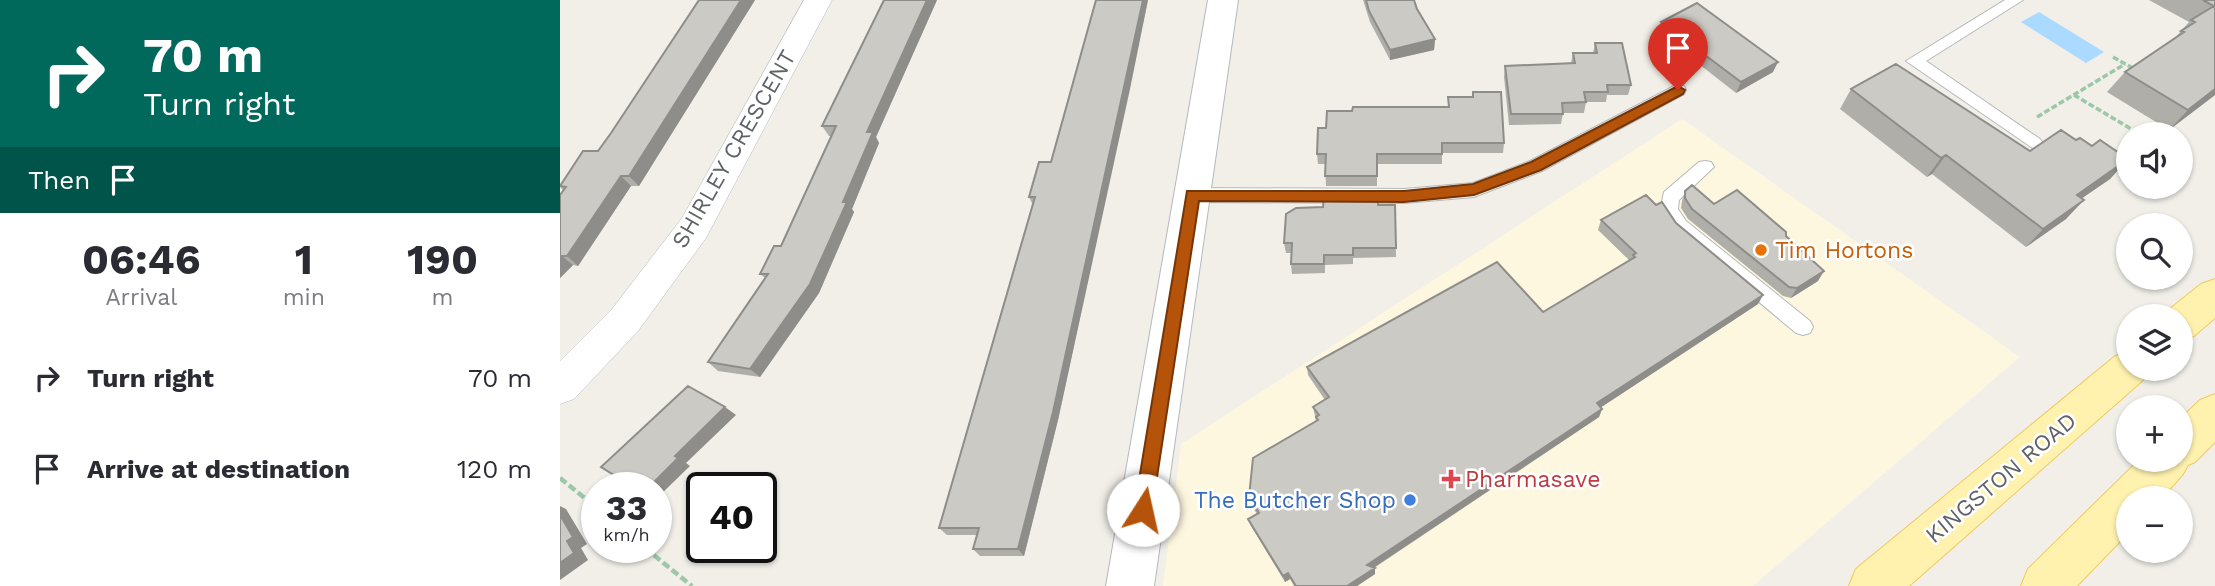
<!DOCTYPE html>
<html lang="en">
<head>
<meta charset="utf-8">
<style>
	:root { --surface:#fff; --page:#f2f2f3; --text:#2b2b33; --muted:#7c7c81 }
	body { margin:0; font-family:"Work Sans",sans-serif; background:var(--page); color:var(--text); height:100vh; display:flex; flex-direction:column; font-size:26px; white-space:nowrap }
	* { box-sizing:border-box; margin:0 }
	p { font-size:23px; color:var(--muted) }
	.icon { flex:none; width:38px; height:38px; fill:none; stroke:currentColor; stroke-width:2; stroke-linecap:round; stroke-linejoin:round }
	.map { position:relative; flex:1; overflow:hidden }
	.drawer { display:flex; flex-direction:column; background:var(--surface); width:560px }
	.drawer>* { flex:none }
	.guide { background:#00695c; color:#fff; overflow:hidden }
	.fabs { position:absolute; left:1556px; top:122px; display:grid; gap:14px }
	.fabs a { display:grid; place-items:center; width:77px; height:77px; border-radius:50%; background:var(--surface); box-shadow:0 2px 5px #0004; font-size:35px }
	.speed { position:absolute; left:21px; top:472px; display:flex; gap:14px; font-size:35px; font-weight:700; text-align:center }
	.speed>* { display:grid; place-content:center; width:91px; height:91px; border-radius:50%; background:var(--surface); box-shadow:0 2px 5px #0004; line-height:1 }
	.speed small { font-size:18px; font-weight:400 }
	.speed .limit { border:4px solid #111; border-radius:10px; background:#fff; color:#111 }
	.pin { position:absolute; display:grid; place-items:center; width:60px; height:60px; color:#fff; margin:-72px -30px; border-radius:50% 50% 50% 0; rotate:-45deg; box-shadow:0 0 7px #0007 }
	.pin .icon { rotate:45deg }
	.me { position:absolute; width:77px; margin:-38px; rotate:10deg; stroke-linejoin:round; filter:drop-shadow(0 0 5px #0008) }
	.turn { display:flex; align-items:center; gap:24px; height:147px; padding:0 28px; font-size:32px }
	.turn .icon { width:91px; height:91px; stroke-width:2.5 }
	.turn b { display:block; font-size:49px; line-height:60px }
	.then { display:flex; align-items:center; height:66px; padding:0 28px; background:#0003; gap:14px; font-size:26px }
	.eta { display:flex; justify-content:space-evenly; align-items:center; height:119px; text-align:center }
	.eta b { font-size:42px; font-weight:700; line-height:49px }
	ul { padding:0; list-style:none }
	li { display:flex; align-items:center; gap:21px; height:91px; padding:0 28px }
	li div { flex:1 }
	li b { display:block; font-size:26px }
	li em { font-style:normal }
	main { display:flex; flex:1; min-height:0 }
	.map>svg:first-child { display:block }
	.commercial { fill:#fef7e0 }
	.water { fill:#aadaff }
	.lines { fill:none; stroke-linecap:round; stroke-linejoin:round }
	.service-casing { stroke:#b5b8bc; stroke-width:2 }
	.minor-casing { stroke:#b5b8bc; stroke-width:1 }
	.tertiary-casing { stroke:#b5b8bc; stroke-width:2 }
	.primary-casing { stroke:#f2c960; stroke-width:2 }
	.path-far1 { stroke:#9cc7a9; stroke-width:3.5; stroke-dasharray:6 2.5; stroke-linecap:butt }
	.path { stroke:#9cc7a9; stroke-width:4.5; stroke-dasharray:8 3.5; stroke-linecap:butt }
	.service { fill:#fff; fill-rule:evenodd }
	.minor { fill:#fff; fill-rule:evenodd }
	.tertiary { fill:#fff; fill-rule:evenodd }
	.primary { fill:#fff2af; fill-rule:evenodd }
	.wall { fill:#afaea9 }
	.shaded-wall { fill:#8f8d8a }
	.building { fill:#cccac5; stroke:#8f8d8a; stroke-width:2 }
	.route { fill:#b45309; stroke:#753606; stroke-width:2 }
	.food-dot { fill:#e8710a; stroke:#fff; stroke-width:2.5 }
	.health-dot { fill:#e0444e; stroke:#fff; stroke-width:2.5 }
	.shop-dot { fill:#3f7fe0; stroke:#fff; stroke-width:2.5 }
	.labels { text-anchor:middle; dominant-baseline:central; stroke-width:5; stroke-linejoin:round; paint-order:stroke }
	.street-label { font-size:23px; fill:#5f6368; stroke:#fff }
	.food-label { font-size:23px; fill:#c56008; stroke:#fff; text-anchor:start }
	.health-label { font-size:23px; fill:#be3a42; stroke:#fff; text-anchor:start }
	.shop-label { font-size:23px; fill:#366cbe; stroke:#fff; text-anchor:end }
</style>
</head>
<body>
<main>
<section class="drawer">
<div class="guide">
<div class="turn"><svg class="icon" aria-label="right" viewBox="0 0 24 24"><path d="M7 20v-9h11M14 6l5 5-5 5"/></svg><div><b>70 m</b>Turn right</div></div>
<div class="then">Then<svg class="icon" aria-label="arrive" viewBox="0 0 24 24"><path d="M6 21V4h12l-3 4 3 4H6"/></svg></div>
</div>
<div class="eta">
<div><b>06:46</b><p>Arrival</p></div>
<div><b>1</b><p>min</p></div>
<div><b>190</b><p>m</p></div>
</div>
<ul>
<li><svg class="icon" aria-label="right" viewBox="0 0 24 24"><path d="M7 20v-9h11M14 6l5 5-5 5"/></svg><div><b>Turn right</b></div><em>70 m</em></li>
<li><svg class="icon" aria-label="arrive" viewBox="0 0 24 24"><path d="M6 21V4h12l-3 4 3 4H6"/></svg><div><b>Arrive at destination</b></div><em>120 m</em></li>
</ul>
</section>
<div class="map">
<svg width="1655" height="586" viewBox="0 0 1655 586">
	<rect width="100%" height="100%" fill="#f1efe8"/>
	<path class="commercial" d="M 1122,119 L 1460,357 L 1193,586 L 603,586 L 621,444 Z"/>
	<path class="water" d="M 1479,12 L 1544,52 L 1526,63 L 1461,22 Z"/>
	<g class="lines">
		<g class="service-casing">
			<path id="service" d="M 1445,0 L 1463,0 L 1366,61 L 1480,139 L 1483,143 L 1480,147 L 1474,149 L 1346,61 Z
				M 1118,84 L 1124,86 L 1126,90 L 1124,94 L 982,171 L 914,197 L 844,203 L 632,202 L 626,200 L 623,195 L 626,190 L 632,188 L 844,189 L 913,183 L 970,161 Z
				M 1145,161 L 1151,162 L 1154,167 L 1119,200 L 1118,209 L 1126,221 L 1250,321 L 1253,327 L 1250,333 L 1243,335 L 1236,333 L 1114,231 L 1100,210 L 1104,192 L 1139,162 Z"/>
		</g>
		<g class="minor-casing">
			<path id="minor" d="M 244,0 L 272,0 L 146,238 L 78,331 L 14,399 L 0,404 L 0,361 L 52,309 L 122,218 Z"/>
		</g>
		<g class="tertiary-casing">
			<path id="tertiary" d="M 648,0 L 678,0 L 594,586 L 546,586 Z"/>
		</g>
		<g class="primary-casing">
			<path id="primary" d="M 1655,279 L 1655,318 L 1634,336 L 1620,340 L 1620,317 L 1604,317 L 1606,312 L 1641,284 Z
				M 1568,351 L 1568,369 L 1588,369 L 1582,381 L 1349,586 L 1289,586 L 1296,569 L 1554,357 Z
				M 1655,394 L 1655,442 L 1635,462 L 1628,465 L 1623,474 L 1601,499 L 1568,499 L 1568,533 L 1517,586 L 1461,586 L 1468,569 L 1579,460 L 1620,460 L 1620,419 L 1640,400 Z"/>
		</g>
		<path class="path-far1" d="M 1553,57 L 1576,70
			M 1514,95 L 1578,133
			M 1477,117 L 1565,64"/>
		<path class="path" d="M 0,478 L 37,508
			M 85,548 L 132,586"/>
		<use href="#service" class="service"/>
		<use href="#minor" class="minor"/>
		<use href="#tertiary" class="tertiary"/>
		<use href="#primary" class="primary"/>
	</g>
	<path class="wall" d="M 139,0 L 195,0 L 79,186 L 71,186 L 18,266 L 13,265 L 0,278 L 3,190 L 0,187 L 38,151 L 51,133 Z
		M 377,0 L 316,137 L 319,143 L 292,209 L 294,212 L 259,293 L 200,377 L 158,371 L 148,362 L 205,278 L 200,274 L 221,246 L 271,136 L 269,136 L 262,126 Z
		M 536,0 L 588,0 L 498,420 L 464,556 L 420,556 L 413,549 L 417,535 L 387,535 L 379,528 L 473,205 L 469,197 L 491,162 Z
		M 803,0 L 854,0 L 857,9 L 875,39 L 874,50 L 830,60 L 810,22 Z
		M 1589,0 L 1655,0 L 1655,95 L 1609,130 L 1547,92 L 1565,72 L 1614,39 L 1629,22 Z
		M 1101,22 L 1213,72 L 1176,93 L 1098,32 Z
		M 1035,43 L 1071,85 L 1068,95 L 1047,95 L 1046,102 L 1026,102 L 1024,113 L 1003,113 L 1001,124 L 949,125 L 944,77 L 945,66 L 1011,63 L 1013,53 L 1033,53 Z
		M 1291,89 L 1470,151 L 1516,140 L 1568,159 L 1550,179 L 1522,198 L 1506,219 L 1466,247 L 1372,174 L 1367,177 L 1280,109 Z
		M 888,97 L 944,143 L 943,153 L 882,153 L 882,164 L 817,164 L 817,186 L 766,186 L 765,164 L 758,164 L 757,154 L 766,128 L 792,111 L 888,107 Z
		M 1125,191 L 1226,236 L 1258,281 L 1231,298 L 1223,296 L 1128,219 L 1121,208 L 1122,201 Z
		M 818,205 L 835,205 L 836,257 L 793,258 L 793,264 L 765,265 L 765,273 L 732,274 L 731,264 L 732,253 L 726,253 L 724,243 Z
		M 1041,220 L 1116,223 L 1203,295 L 1198,304 L 1041,407 L 1042,409 L 1039,417 L 814,568 L 815,574 L 797,586 L 734,586 L 730,579 L 725,582 L 691,526 L 688,519 L 697,514 L 691,505 L 689,497 L 756,421 L 753,407 L 765,400 L 748,375 L 747,367 L 983,312 L 1070,261 L 1038,230 Z"/>
	<path class="shaded-wall" d="M 181,0 L 195,0 L 79,186 L 69,176 Z
		M 367,0 L 377,0 L 316,137 L 319,143 L 292,209 L 294,212 L 259,293 L 200,377 L 190,369 L 283,202 L 307,132 Z
		M 583,0 L 588,0 L 570,89 L 498,420 L 464,556 L 458,549 Z
		M 875,39 L 874,50 L 830,60 L 830,50 Z
		M 1218,62 L 1213,72 L 1176,93 L 1181,82 Z
		M 1655,89 L 1655,95 L 1609,130 L 1628,110 Z
		M 1386,155 L 1372,174 L 1367,177 L 1381,158 Z
		M 1568,159 L 1550,179 L 1499,214 L 1517,195 Z
		M 61,176 L 71,186 L 18,266 L 7,256 Z
		M 1524,200 L 1506,219 L 1466,247 L 1483,229 Z
		M 2,256 L 13,265 L 0,278 L 0,258 Z
		M 1264,271 L 1258,281 L 1231,298 L 1237,288 Z
		M 1203,295 L 1198,304 L 1034,412 L 1037,403 Z
		M 165,407 L 176,415 L 126,463 L 130,466 L 96,499 L 96,488 L 88,488 L 115,456 Z
		M 1042,409 L 1039,417 L 807,572 L 807,565 Z
		M 0,506 L 6,509 L 27,544 L 21,548 L 28,560 L 0,580 Z
		M 815,568 L 815,574 L 797,586 L 787,586 Z
		M 728,573 L 730,579 L 725,582 L 723,576 Z"/>
	<path class="building" d="M 139,0 L 181,0 L 69,176 L 61,176 L 7,256 L 2,256 L 0,258 L 0,195 L 6,187 L 0,186 L 23,151 L 38,151 L 51,133 Z
		M 324,0 L 367,0 L 307,132 L 313,132 L 283,202 L 287,202 L 250,284 L 190,369 L 148,362 L 208,274 L 200,274 L 214,246 L 221,246 L 276,126 L 262,126 Z
		M 536,0 L 583,0 L 493,412 L 458,549 L 413,549 L 419,528 L 379,528 L 475,197 L 469,197 L 479,162 L 491,162 Z
		M 806,0 L 854,0 L 857,9 L 875,39 L 830,50 L 809,11 Z
		M 1643,0 L 1655,0 L 1655,89 L 1628,110 L 1565,72 L 1624,32 L 1621,31 L 1635,22 L 1631,20 L 1654,6 Z
		M 1137,3 L 1218,62 L 1181,82 L 1101,22 Z
		M 1035,43 L 1062,43 L 1071,85 L 1047,85 L 1048,92 L 1024,92 L 1026,102 L 1002,103 L 1003,114 L 951,114 L 945,66 L 1015,63 L 1013,53 L 1037,53 Z
		M 1336,64 L 1470,151 L 1501,130 L 1516,140 L 1520,138 L 1532,146 L 1540,140 L 1568,159 L 1517,195 L 1524,200 L 1483,229 L 1386,155 L 1381,158 L 1291,89 Z
		M 913,92 L 941,92 L 944,143 L 882,143 L 882,154 L 817,154 L 817,176 L 765,176 L 766,154 L 757,154 L 758,128 L 766,128 L 767,111 L 792,111 L 793,107 L 889,107 L 888,97 L 913,97 Z
		M 1132,185 L 1154,204 L 1177,190 L 1226,232 L 1226,236 L 1264,271 L 1237,288 L 1229,287 L 1132,209 L 1125,198 L 1125,191 Z
		M 764,195 L 818,196 L 818,205 L 835,205 L 836,248 L 793,248 L 793,255 L 764,255 L 764,264 L 731,264 L 732,243 L 724,243 L 726,214 L 736,208 L 763,207 Z
		M 1086,195 L 1096,205 L 1102,202 L 1116,223 L 1203,295 L 1037,403 L 1042,409 L 807,565 L 815,568 L 787,586 L 736,586 L 728,573 L 723,576 L 688,519 L 699,513 L 689,497 L 693,458 L 758,420 L 756,417 L 759,415 L 753,407 L 769,397 L 747,367 L 937,262 L 983,312 L 1075,257 L 1073,255 L 1076,253 L 1041,220 Z
		M 128,386 L 165,407 L 115,456 L 118,458 L 88,488 L 75,488 L 41,467 Z
		M 0,515 L 13,537 L 7,541 L 14,553 L 0,563 Z"/>
	<path class="route" d="M 1118,86 L 1125,90 L 1123,94 L 981,170 L 914,195 L 844,202 L 639,201 L 592,510 L 590,516 L 583,519 L 577,516 L 574,510 L 627,191 L 844,191 L 913,184 L 971,162 Z"/>
	<circle class="food-dot" cx="1201" cy="250" r="7"/>
	<path class="health-dot" d="M887.5 468.5h7v7h7v7h-7v7h-7v-7h-7v-7h7z"/>
	<circle class="shop-dot" cx="850" cy="500" r="7"/>
	<g class="labels">
		<g class="street-label">
			<text transform="translate(174 149) rotate(-60)">SHIRLEY CRESCENT</text>
			<text transform="translate(1441 478) rotate(-40)">KINGSTON ROAD</text>
		</g>
		<g class="food-label">
			<text x="1215" y="250">Tim Hortons</text>
		</g>
		<g class="health-label">
			<text x="905" y="479">Pharmasave</text>
		</g>
		<g class="shop-label">
			<text x="836" y="500">The Butcher Shop</text>
		</g>
	</g>
</svg>
<div class="fabs">
<a><svg class="icon" aria-label="sound" viewBox="0 0 24 24"><path d="M4 9h4l5-4v14l-5-4H4zM17 9q2 3 0 6"/></svg></a>
<a><svg class="icon" aria-label="search" viewBox="0 0 24 24"><circle cx="10" cy="10" r="6"/><path d="M15 15l6 6"/></svg></a>
<a><svg class="icon" aria-label="layers" viewBox="0 0 24 24"><path d="M12 4l9 5-9 5-9-5zM3 14l9 5 9-5"/></svg></a>
<a>+</a>
<a>−</a>
</div>
<div class="speed"><div>33<small>km/h</small></div><div class="limit">40</div></div>
<div class="pin" style="left:1118px;top:90px;background:#d93025"><svg class="icon" aria-label="arrive" viewBox="0 0 24 24"><path d="M6 21V4h12l-3 4 3 4H6"/></svg></div>
<svg class="me" style="left:583px;top:510px" viewBox="-20 -20 40 40"><circle r="19" fill="#fff"/><path d="M0-13L10 11 0 6-10 11z" fill="#b45309"/></svg>
</div>
</main>
</body>
</html>
